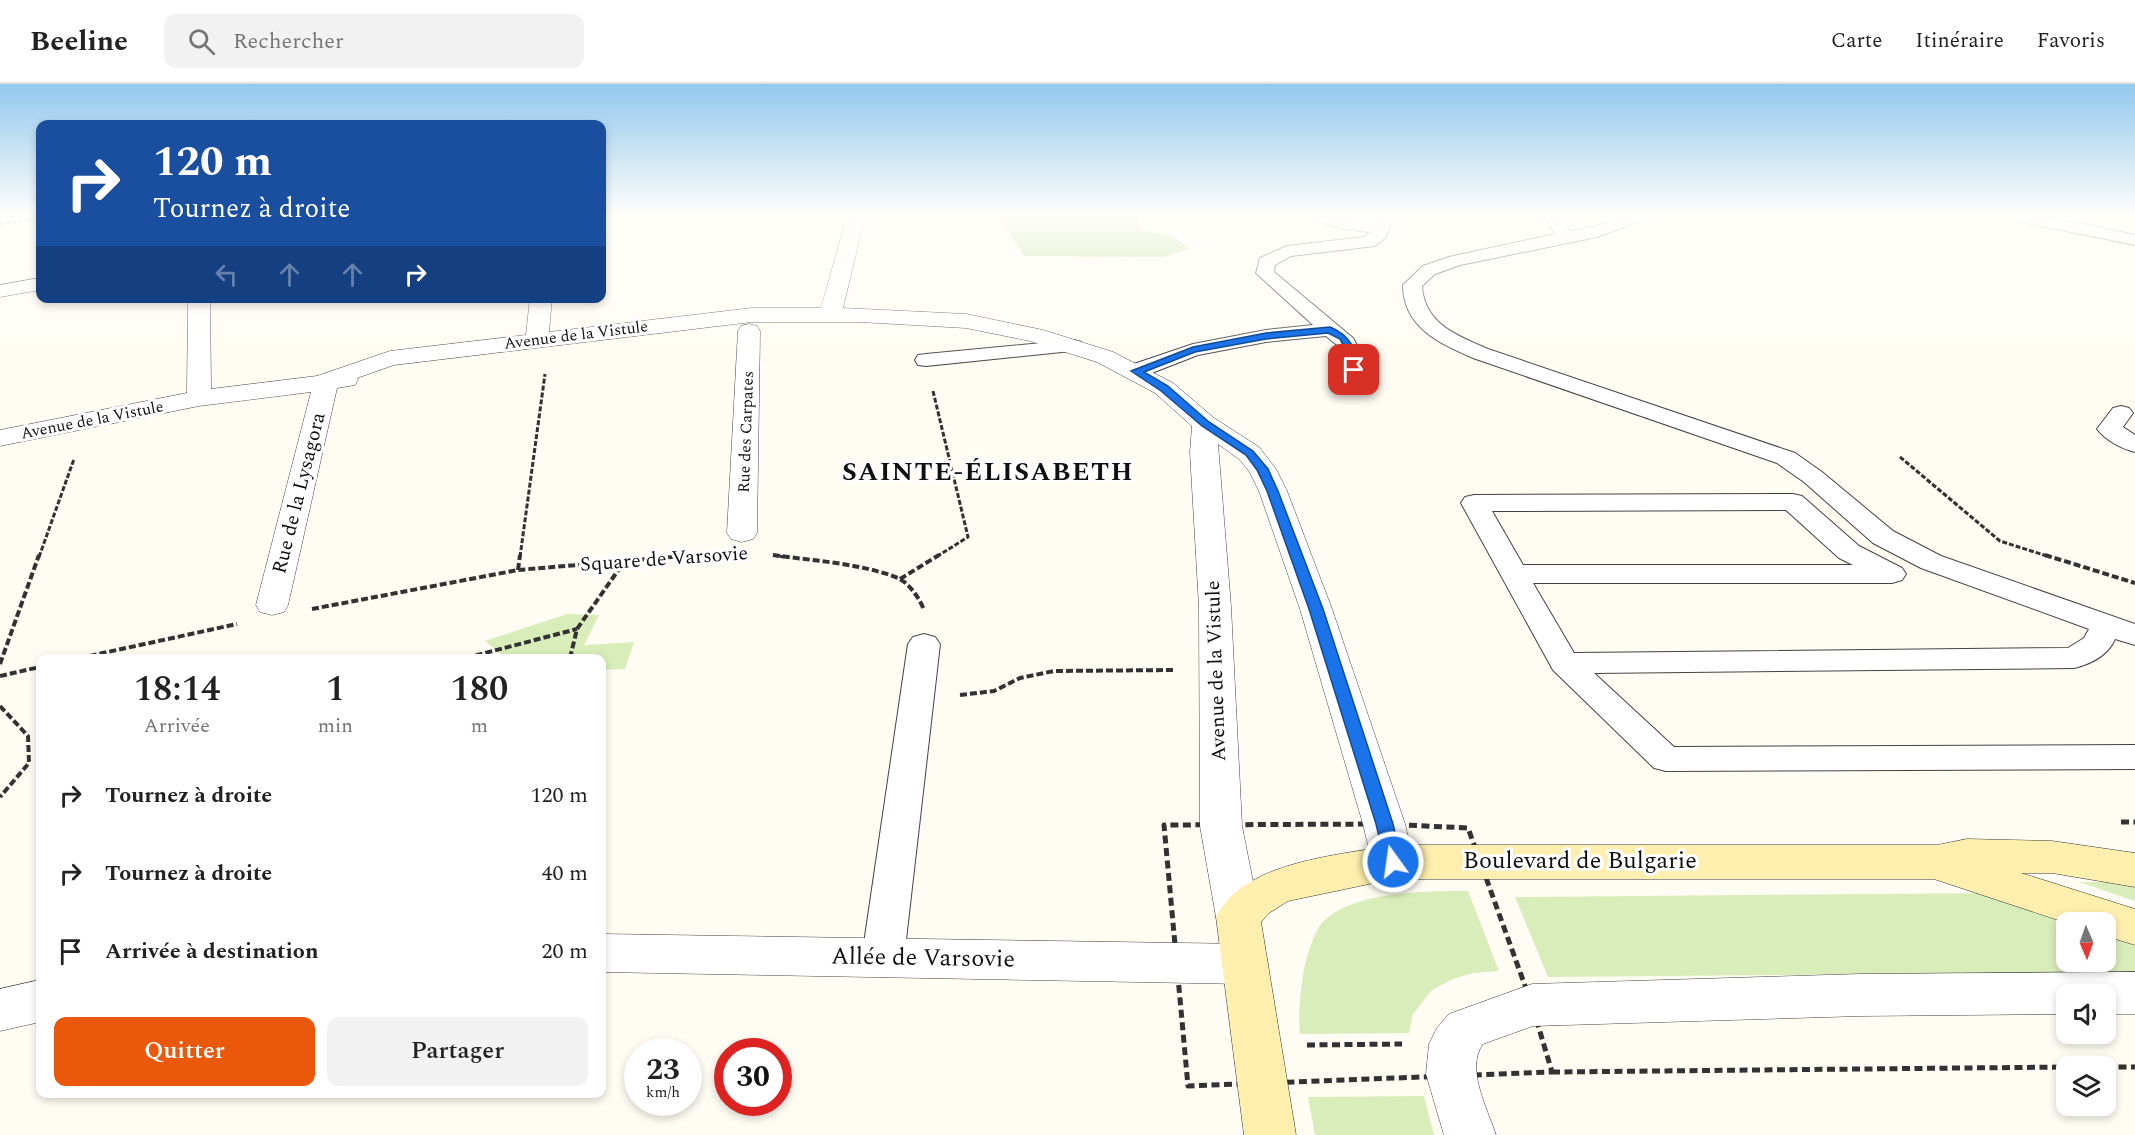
<!DOCTYPE html>
<html lang="fr">
<head>
<meta charset="utf-8">
<style>
	:root { --surface:#fff; --page:#f2f2f2; --text:#222; --muted:#767676; --line:#e0e0e0; --accent:#ea580c }
	body { margin:0; font-family:Spectral,serif; background:var(--page); color:var(--text); height:100vh; display:flex; flex-direction:column; font-size:22px; white-space:nowrap }
	* { box-sizing:border-box; margin:0 }
	p { font-size:20px; color:var(--muted) }
	.icon { flex:none; width:33px; height:33px; fill:none; stroke:currentColor; stroke-width:2; stroke-linecap:round; stroke-linejoin:round }
	.map { position:relative; flex:1; overflow:hidden }
	.drawer { position:absolute; left:36px; top:570px; width:570px; height:444px; display:flex; flex-direction:column; background:var(--surface); border-radius:12px; box-shadow:0 3px 9px #0003 }
	.drawer>* { flex:none }
	.hud { position:absolute; left:36px; top:36px; width:570px; height:183px; border-radius:12px; box-shadow:0 3px 9px #0003; background:#1a4fa0; color:#fff; overflow:hidden }
	.needle { width:39px; rotate:178deg }
	.fabs { position:absolute; left:2056px; top:828px; display:grid; gap:12px }
	.fabs a { display:grid; place-items:center; width:60px; height:60px; border-radius:12px; background:var(--surface); box-shadow:0 3px 9px #0003; font-size:30px }
	.speed { position:absolute; left:624px; top:954px; display:flex; gap:12px; font-size:30px; font-weight:700; text-align:center }
	.speed>* { display:grid; place-content:center; width:78px; height:78px; border-radius:50%; background:var(--surface); box-shadow:0 3px 9px #0003; line-height:1 }
	.speed small { font-size:15px; font-weight:400 }
	.speed .limit { border:9px solid #d22; background:#fff; color:#111 }
	.pin { position:absolute; display:grid; place-items:center; width:51px; height:51px; color:#fff; margin:-26px; border-radius:12px; box-shadow:0 3px 9px #0006 }
	.me { position:absolute; width:66px; margin:-33px; rotate:346deg; stroke-linejoin:round; filter:drop-shadow(0 0 4px #0008) }
	.turn { display:flex; align-items:center; gap:21px; height:126px; padding:0 18px; font-size:27px }
	.turn .icon { width:78px; height:78px; stroke-width:2.5 }
	.turn b { display:block; font-size:42px; line-height:51px }
	.lanes { display:flex; align-items:center; height:57px; padding:0 18px; background:#0003; justify-content:center; gap:30px; direction:ltr }
	.lanes .off { opacity:.35 }
	.eta { display:flex; justify-content:space-evenly; align-items:center; height:102px; text-align:center }
	.eta b { font-size:36px; font-weight:600; line-height:42px }
	.primary-button { display:flex; gap:12px; margin-top:auto; padding:12px 18px }
	.primary-button a { flex:1; height:69px; border-radius:12px; background:var(--accent); color:#fff; font-size:24px; font-weight:600; line-height:69px; text-align:center }
	.primary-button a+a { background:var(--page); color:var(--text) }
	ul { padding:0; list-style:none }
	li { display:flex; align-items:center; gap:18px; height:78px; padding:0 18px }
	li div { flex:1 }
	li b { display:block; font-size:22px }
	li em { font-style:normal }
	header { display:flex; align-items:center; gap:36px; box-sizing:border-box; height:84px; padding:0 30px; background:var(--surface); border-bottom:2px solid var(--line) }
	header strong { font-size:28px }
	nav { display:flex; gap:33px; margin-inline-start:auto; font-size:21px }
	.search { width:420px; height:54px; background:var(--page); display:flex; align-items:center; gap:15px; box-sizing:border-box; padding:0 21px; border-radius:12px; color:var(--muted); font-size:22px }
	.map>svg:first-child { display:block }
	.green { fill:#d9edba }
	.forest { fill:#bede98 }
	.lines { fill:none; stroke-linecap:round; stroke-linejoin:round }
	.lane-casing { stroke:#434343; stroke-width:2 }
	.street-casing { stroke:#434343; stroke-width:1 }
	.secondary-casing { stroke:#323232; stroke-width:1 }
	.path-far3 { stroke:#323232; stroke-width:2; stroke-dasharray:4 2; stroke-linecap:butt }
	.path-far2 { stroke:#323232; stroke-width:3; stroke-dasharray:5 2; stroke-linecap:butt }
	.path-far1 { stroke:#323232; stroke-width:4; stroke-dasharray:7 3; stroke-linecap:butt }
	.path { stroke:#323232; stroke-width:5; stroke-dasharray:8 4.5; stroke-linecap:butt }
	.lane { fill:#fff; fill-rule:evenodd }
	.street { fill:#fff; fill-rule:evenodd }
	.secondary { fill:#ffefae; fill-rule:evenodd }
	.route { fill:#1a73e8; stroke:#114b97; stroke-width:1.5 }
	.labels { text-anchor:middle; dominant-baseline:central; stroke-width:6; stroke-linejoin:round; paint-order:stroke }
	.far-street-label { font-size:16px; fill:#101010; stroke:#fff }
	.street-label { font-size:20px; fill:#101010; stroke:#fff }
	.near-street-label { font-size:24px; fill:#101010; stroke:#fff }
	.district-label { font-size:26px; font-weight:bold; letter-spacing:1.5px; fill:#101010; stroke:#fff }
</style>
</head>
<body>
<header>
<strong>Beeline</strong>
<div class="search"><svg class="icon" aria-label="search" viewBox="0 0 24 24"><circle cx="10" cy="10" r="6"/><path d="M15 15l6 6"/></svg>Rechercher</div>
<nav><a>Carte</a><a>Itinéraire</a><a>Favoris</a></nav>
</header>
<div class="map">
<svg width="2135" height="1051" viewBox="0 0 2135 1051">
	<rect width="100%" height="100%" fill="#fffcf3"/>
	<path class="green" d="M 567,530 L 599,531 L 584,561 L 634,558 L 625,585 L 602,586 L 602,574 L 497,574 L 502,571 L 485,557 Z
		M 2079,798 L 2135,798 L 2135,817 Z
		M 1468,807 L 1499,887 L 1473,889 L 1453,895 L 1432,906 L 1413,930 L 1409,949 L 1300,950 C 1298,931 1300,911 1303,891 C 1305,877 1313,850 1322,839 C 1351,807 1428,807 1468,807 Z
		M 2007,809 L 2067,838 L 2067,878 L 2106,878 L 2106,848 L 2135,860 L 2135,888 L 1548,893 L 1515,813 Z
		M 1424,1012 L 1434,1051 L 1315,1051 L 1308,1013 Z"/>
	<path class="forest" d="M 998,132 L 1142,132 L 1139,145 L 1173,152 L 1189,164 L 1164,173 L 1024,172 Z"/>
	<g class="lines">
		<g class="lane-casing">
			<path id="lane" d="M 1315,132 L 1340,132 L 1371,138 L 1365,132 L 1384,132 L 1391,140 L 1385,154 L 1375,162 L 1291,172 L 1275,181 L 1274,188 L 1353,254 L 1360,267 L 1365,286 L 1362,291 L 1354,293 L 1346,291 L 1338,262 L 1326,252 L 1266,258 L 1198,271 L 1144,292 L 1136,294 L 1128,292 L 1125,287 L 1128,282 L 1193,260 L 1266,246 L 1313,241 L 1256,189 L 1260,174 L 1287,162 L 1364,153 L 1370,148 C 1354,146 1327,145 1315,132 Z
				M 1544,132 L 1561,132 L 1570,147 L 1594,143 L 1623,132 L 1647,132 L 1645,135 L 1597,153 L 1460,181 L 1435,190 L 1422,202 C 1424,240 1458,252 1488,265 L 1795,369 L 1822,388 L 1893,447 L 1941,472 L 2135,540 L 2135,561 L 2115,555 C 2108,571 2091,580 2074,584 L 1594,589 L 1674,663 L 2135,661 L 2135,685 L 1666,687 L 1654,684 L 1553,586 L 1461,419 L 1465,413 L 1474,411 L 1793,410 L 1802,412 L 1859,462 L 1902,484 L 1906,490 L 1902,496 L 1892,499 L 1533,499 L 1574,569 L 2068,564 L 2084,554 L 2089,545 L 1921,484 L 1873,459 L 1804,398 L 1777,379 L 1473,274 C 1439,259 1403,243 1403,201 L 1423,182 L 1449,173 L 1555,150 ZM 1786,426 L 1839,474 L 1853,481 L 1523,481 L 1492,427 Z
				M 2009,132 L 2044,132 L 2135,151 L 2135,161 L 2017,137 Z
				M 1074,256 L 1081,258 L 1084,262 L 1081,266 L 926,282 L 918,281 L 915,276 L 918,271 L 926,270 Z
				M 2121,322 L 2129,324 L 2133,329 L 2123,343 L 2135,351 L 2135,368 C 2122,365 2105,356 2097,345 L 2113,324 Z
				M 924,550 L 935,553 L 940,560 L 904,873 L 898,885 L 883,891 L 868,885 L 862,873 L 908,560 L 913,553 Z"/>
		</g>
		<g class="street-casing">
			<path id="street" d="M 847,132 L 865,132 L 843,224 L 966,230 L 1043,246 L 1113,268 L 1173,299 L 1214,334 L 1259,363 L 1276,385 L 1287,407 L 1332,525 L 1405,740 L 1414,778 L 1408,790 L 1393,795 L 1378,790 L 1372,778 L 1363,740 L 1300,525 L 1259,407 L 1249,387 L 1239,375 L 1218,360 L 1231,523 L 1242,742 L 1260,833 L 1254,846 L 1238,851 L 1222,846 L 1216,833 L 1200,742 L 1199,523 L 1190,368 L 1192,342 L 1155,309 L 1097,278 L 1030,257 L 966,244 L 860,238 L 752,238 L 394,281 L 357,294 L 358,296 L 355,301 L 337,304 L 288,521 L 284,528 L 272,531 L 260,528 L 256,521 L 311,308 L 199,322 L 0,362 L 0,346 L 187,309 L 188,214 L 210,214 L 211,305 L 317,292 L 390,267 L 526,251 L 530,214 L 552,214 L 549,248 L 752,224 L 821,224 Z
				M 40,194 L 40,206 L 0,213 L 0,201 Z
				M 749,240 L 757,242 L 760,247 L 757,449 L 753,455 L 742,458 L 731,455 L 727,449 L 738,247 L 741,242 Z
				M 602,850 L 1245,860 L 1261,866 L 1268,880 L 1261,894 L 1245,900 L 602,888 Z
				M 2135,888 L 2135,930 L 2106,930 L 2106,910 L 2067,910 L 2067,930 L 1861,932 L 1533,942 L 1483,960 C 1465,984 1488,1026 1496,1051 L 1444,1051 L 1426,990 L 1429,960 L 1437,944 L 1449,930 L 1532,900 L 1861,890 Z
				M 40,896 L 40,938 L 0,947 L 0,905 Z"/>
		</g>
		<g class="secondary-casing">
			<path id="secondary" d="M 1967,755 L 2052,757 L 2135,769 L 2135,803 L 2052,789 L 2021,789 L 2135,825 L 2135,861 L 2106,852 L 2106,838 L 2067,839 L 1934,795 L 1393,795 L 1288,817 L 1269,829 L 1261,838 L 1296,1051 L 1244,1051 L 1216,833 C 1244,777 1337,772 1393,761 L 1937,761 Z"/>
		</g>
		<path class="path-far3" d="M 0,140 L 40,134"/>
		<path class="path-far2" d="M 933,307 L 968,453 L 936,473
			M 1900,373 L 2000,457 L 2050,473
			M 773,471 L 784,473
			M 39,473 L 74,375
			M 520,473 L 545,290
			M 678,473 L 709,470"/>
		<path class="path-far1" d="M 773,471 C 814,477 860,479 898,494 C 909,499 920,515 924,526
			M 2045,471 L 2135,499
			M 518,486 L 520,471
			M 900,495 L 939,471
			M 312,525 L 518,486 L 696,471
			M 80,574 L 237,540
			M 466,574 L 577,545
			M 570,574 L 577,545 L 624,478
			M 0,580 L 39,471
			M 0,592 L 40,583
			M 960,611 L 994,607 L 1020,594 L 1054,587 L 1173,586
			M 0,622 L 28,652 L 29,679 L 0,713"/>
		<path class="path" d="M 2121,738 L 2135,738
			M 1384,740 L 1468,744 L 1532,921 L 1552,988 L 1188,1002 L 1164,741 Z
			M 1307,961 L 1402,960
			M 2106,983 L 2135,983
			M 1552,988 L 2067,983"/>
		<use href="#lane" class="lane"/>
		<use href="#street" class="street"/>
		<use href="#secondary" class="secondary"/>
	</g>
	<linearGradient id="sky" x2="0" y2="1"><stop stop-color="#93c8ef"/><stop offset="0.47" stop-color="#fffefa"/><stop offset="1" stop-color="#fffefa" stop-opacity="0"/></linearGradient>
	<rect width="2135" height="280" fill="url(#sky)"/>
	<path class="route" d="M 1330,243 C 1348,250 1361,268 1357,288 L 1350,288 L 1345,265 L 1340,255 L 1328,249 L 1266,255 L 1195,268 L 1144,288 L 1168,302 L 1209,338 L 1253,367 L 1268,385 L 1278,407 L 1323,525 L 1393,740 L 1402,778 L 1400,782 L 1393,784 L 1387,782 L 1385,778 L 1376,740 L 1309,525 L 1267,407 L 1257,386 L 1246,371 L 1202,342 L 1161,307 L 1131,287 L 1193,263 L 1266,249 Z"/>
	<g class="labels">
		<g class="far-street-label">
			<text transform="translate(576 251) rotate(-7)">Avenue de la Vistule</text>
			<text transform="translate(92 336) rotate(-11)">Avenue de la Vistule</text>
			<text transform="translate(746 348) rotate(-88)">Rue des Carpates</text>
		</g>
		<g class="street-label">
			<text transform="translate(299 409) rotate(-76)">Rue de la Lysagora</text>
			<text transform="translate(664 475) rotate(-4)">Square de Varsovie</text>
			<text transform="translate(1216 587) rotate(-92)">Avenue de la Vistule</text>
		</g>
		<g class="near-street-label">
			<text x="1580" y="777">Boulevard de Bulgarie</text>
			<text transform="translate(923 874) rotate(1)">Allée de Varsovie</text>
		</g>
		<g class="district-label">
			<text x="988" y="388">SAINTE-ÉLISABETH</text>
		</g>
	</g>
</svg>
<div class="fabs">
<a><svg class="needle" viewBox="-14 -14 28 28"><path d="M0-13l5 13h-10z" fill="#e53935"/><path d="M0 13l5-13h-10z" fill="#767676"/></svg></a>
<a><svg class="icon" aria-label="sound" viewBox="0 0 24 24"><path d="M4 9h4l5-4v14l-5-4H4zM17 9q2 3 0 6"/></svg></a>
<a><svg class="icon" aria-label="layers" viewBox="0 0 24 24"><path d="M12 4l9 5-9 5-9-5zM3 14l9 5 9-5"/></svg></a>
</div>
<div class="speed"><div>23<small>km/h</small></div><div class="limit">30</div></div>
<div class="pin" style="left:1354px;top:286px;background:#d93025"><svg class="icon" aria-label="arrive" viewBox="0 0 24 24"><path d="M6 21V4h12l-3 4 3 4H6"/></svg></div>
<svg class="me" style="left:1393px;top:778px" viewBox="-20 -20 40 40"><circle r="17" fill="#1a73e8" stroke="#fff" stroke-width="3"/><path d="M0-11L8 9 0 5-8 9z" fill="#fff"/></svg>
<div class="hud">
<div class="turn"><svg class="icon" aria-label="right" viewBox="0 0 24 24"><path d="M7 20v-9h11M14 6l5 5-5 5"/></svg><div><b>120 m</b>Tournez à droite</div></div>
<div class="lanes"><svg class="icon off" aria-label="left" viewBox="0 0 24 24"><path d="M17 20v-9H6M10 6l-5 5 5 5"/></svg><svg class="icon off" aria-label="ahead" viewBox="0 0 24 24"><path d="M12 20V5M6 11l6-6 6 6"/></svg><svg class="icon off" aria-label="ahead" viewBox="0 0 24 24"><path d="M12 20V5M6 11l6-6 6 6"/></svg><svg class="icon" aria-label="right" viewBox="0 0 24 24"><path d="M7 20v-9h11M14 6l5 5-5 5"/></svg></div>
</div>
<section class="drawer">
<div class="eta">
<div><b>18:14</b><p>Arrivée</p></div>
<div><b>1</b><p>min</p></div>
<div><b>180</b><p>m</p></div>
</div>
<ul>
<li><svg class="icon" aria-label="right" viewBox="0 0 24 24"><path d="M7 20v-9h11M14 6l5 5-5 5"/></svg><div><b>Tournez à droite</b></div><em>120 m</em></li>
<li><svg class="icon" aria-label="right" viewBox="0 0 24 24"><path d="M7 20v-9h11M14 6l5 5-5 5"/></svg><div><b>Tournez à droite</b></div><em>40 m</em></li>
<li><svg class="icon" aria-label="arrive" viewBox="0 0 24 24"><path d="M6 21V4h12l-3 4 3 4H6"/></svg><div><b>Arrivée à destination</b></div><em>20 m</em></li>
</ul>
<div class="primary-button"><a>Quitter</a><a>Partager</a></div>
</section>
</div>
</body>
</html>
